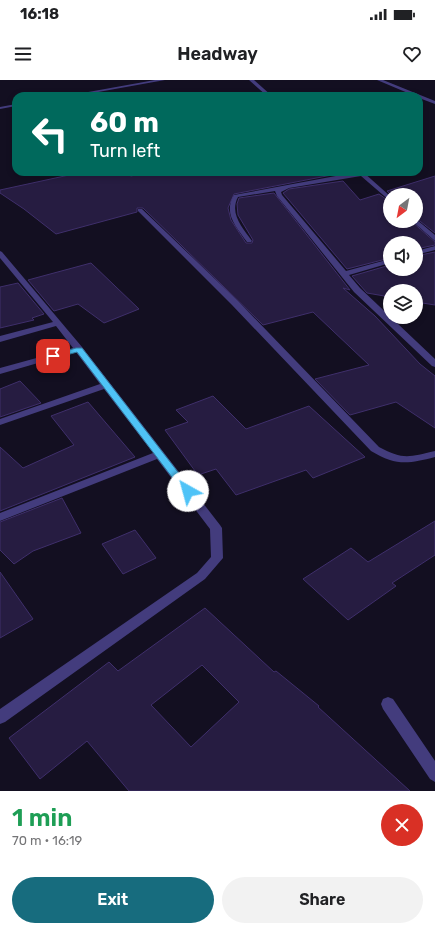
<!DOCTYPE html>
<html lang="en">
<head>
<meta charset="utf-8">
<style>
	:root { --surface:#fff; --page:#f2f2f2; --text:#202124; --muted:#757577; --accent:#176c7e }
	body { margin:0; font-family:Rubik,sans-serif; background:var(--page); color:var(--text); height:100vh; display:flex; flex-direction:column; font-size:15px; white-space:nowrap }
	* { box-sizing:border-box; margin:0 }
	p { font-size:13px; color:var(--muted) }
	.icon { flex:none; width:22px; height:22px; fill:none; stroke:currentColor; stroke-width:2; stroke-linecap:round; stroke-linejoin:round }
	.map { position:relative; height:711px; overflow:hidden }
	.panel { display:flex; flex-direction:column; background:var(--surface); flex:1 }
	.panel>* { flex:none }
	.banner { position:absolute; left:12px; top:12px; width:411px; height:84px; border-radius:12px; box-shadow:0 2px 6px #0003; background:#00695c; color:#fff; overflow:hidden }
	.needle { width:26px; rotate:212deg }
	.tools { position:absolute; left:383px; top:108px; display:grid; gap:8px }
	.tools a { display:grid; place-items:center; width:40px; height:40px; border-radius:50%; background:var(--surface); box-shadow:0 2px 6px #0003; font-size:20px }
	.pin { position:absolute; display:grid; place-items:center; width:34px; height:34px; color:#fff; margin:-17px; border-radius:8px; box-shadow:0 2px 6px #0006 }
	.me { position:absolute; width:44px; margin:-22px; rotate:322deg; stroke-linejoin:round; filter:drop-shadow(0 0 3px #0008) }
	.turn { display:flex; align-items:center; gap:14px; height:84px; padding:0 12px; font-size:18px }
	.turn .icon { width:52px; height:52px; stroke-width:2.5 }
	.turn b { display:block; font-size:28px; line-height:34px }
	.round { display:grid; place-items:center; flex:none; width:42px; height:42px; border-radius:21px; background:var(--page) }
	.overview { display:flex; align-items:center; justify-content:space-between; height:68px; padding:0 12px }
	h1 { font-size:24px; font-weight:600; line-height:30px; color:#1e9e55 }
	.primary-button { display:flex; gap:8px; margin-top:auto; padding:8px 12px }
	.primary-button a { flex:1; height:46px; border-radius:24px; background:var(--accent); color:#fff; font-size:16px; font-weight:600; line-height:46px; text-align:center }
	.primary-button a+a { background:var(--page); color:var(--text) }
	.status { display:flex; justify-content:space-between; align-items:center; height:28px; padding:0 20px; background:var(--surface); direction:ltr }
	.status svg { height:11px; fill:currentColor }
	header { display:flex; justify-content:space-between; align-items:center; height:52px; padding:0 12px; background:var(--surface); font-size:18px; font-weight:600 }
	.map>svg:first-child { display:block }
	.building { fill:#261c41; stroke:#3f2f6b; fill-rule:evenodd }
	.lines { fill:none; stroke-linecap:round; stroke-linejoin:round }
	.minor { fill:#433c7d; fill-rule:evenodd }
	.route { fill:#4fc3f7; stroke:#337fa1 }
</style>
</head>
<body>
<div class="status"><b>16:18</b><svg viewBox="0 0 49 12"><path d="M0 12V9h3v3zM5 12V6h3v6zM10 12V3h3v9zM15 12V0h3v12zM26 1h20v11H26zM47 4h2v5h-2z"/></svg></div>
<header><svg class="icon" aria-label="menu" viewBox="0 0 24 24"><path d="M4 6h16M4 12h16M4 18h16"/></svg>Headway<svg class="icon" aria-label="heart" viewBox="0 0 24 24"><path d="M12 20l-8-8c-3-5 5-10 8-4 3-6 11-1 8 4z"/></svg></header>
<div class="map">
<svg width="435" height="711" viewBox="0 0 435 711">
	<rect width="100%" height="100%" fill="#130f21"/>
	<path class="building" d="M 83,92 L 124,92 L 131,96 L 148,92 L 153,92 L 159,95 L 174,92 L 199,92 L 204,95 L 235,92 L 335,92 L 337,94 L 234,114 L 228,128 L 231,140 L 246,163 L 252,163 L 253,160 L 238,135 L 237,124 L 239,118 L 274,113 L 350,210 L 343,208 L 375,236 L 420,284 L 435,296 L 435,348 L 396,322 L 350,335 L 315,299 L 369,285 L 313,232 L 263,245 L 143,128 L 137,128 L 137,132 L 56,154 L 24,129 L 0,113 L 0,110 Z
		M 435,96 L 435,153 L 416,138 L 416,115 L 391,115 L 387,111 Z
		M 343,101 L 360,120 L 379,114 L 390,122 L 390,141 L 411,141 L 435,162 L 435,165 L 416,169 L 416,163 L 390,163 L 390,178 L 347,189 L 283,113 L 289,109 Z
		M 435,172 L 435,225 L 416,222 L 416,211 L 390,211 L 390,217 L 367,213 L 352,196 L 390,185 L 390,189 L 416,189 L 416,176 Z
		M 91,183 L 139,229 L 104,243 L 78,224 L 54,231 L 28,200 Z
		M 18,203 L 44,234 L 32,238 L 34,240 L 0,248 L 0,207 Z
		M 20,301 L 41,323 L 0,337 L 0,309 Z
		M 213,316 L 246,349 L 309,326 L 365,377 L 313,398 L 306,390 L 236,415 L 216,389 L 198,395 L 165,350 L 188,342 L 176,330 Z
		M 88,322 L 135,377 L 0,431 L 0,367 L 23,388 L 74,365 L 51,336 Z
		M 62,418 L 81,453 L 33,471 L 14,484 L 0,470 L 0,442 Z
		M 435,441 L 435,475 L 392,503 L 396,506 L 348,540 L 303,499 L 351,468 L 368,482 Z
		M 135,450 L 156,478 L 123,494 L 102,464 Z
		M 0,492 L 33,539 L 0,558 Z
		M 205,528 L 274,592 L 276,591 L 319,626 L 318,627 L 410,711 L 129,711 L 87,661 L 40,699 L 9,658 L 109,582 L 118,591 ZM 202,585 L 239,622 L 191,667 L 151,625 Z"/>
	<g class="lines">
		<path class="minor" d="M 155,0 L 165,0 L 76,16 L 66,16 Z
			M 249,0 L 254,0 L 272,16 L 267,16 Z
			M 377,0 L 383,0 L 435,21 L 435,24 L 419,18 L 419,16 L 415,16 Z
			M 16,24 L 16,26 L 0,29 L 0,27 Z
			M 357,92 L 363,92 L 390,116 L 390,121 L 361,96 L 289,108 L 281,112 L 282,115 L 346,191 L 390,179 L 390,183 L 349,195 L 360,208 L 435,279 L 435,287 L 432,286 L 354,212 L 277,116 L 275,111 L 238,117 C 229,134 243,148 252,161 L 251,162 L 247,162 C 236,147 223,133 234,115 Z
			M 138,129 L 142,129 L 238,221 L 379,367 C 403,380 409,377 435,371 L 435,377 C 408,384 396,386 371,371 L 232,225 L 138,131 Z
			M 416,139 L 435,155 L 435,161 L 412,141 L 416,141 Z
			M 435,166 L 435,170 L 416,175 L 416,171 Z
			M 0,171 L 2,172 L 82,267 L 220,445 L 222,448 L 223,478 L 205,499 L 5,642 L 0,644 L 0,629 L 197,493 L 211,477 L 210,449 L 157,379 L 0,441 L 0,433 L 153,373 L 104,309 L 0,345 L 0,339 L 100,304 L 76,272 L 0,294 L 0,288 L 73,268 L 56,246 L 0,262 L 0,256 L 53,242 L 0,178 Z
			M 388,617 L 393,619 L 435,681 L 435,702 L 430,699 L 383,629 L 381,624 L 383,619 Z"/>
	</g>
	<path class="route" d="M 76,268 L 82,268 L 191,409 L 193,411 L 191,413 L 184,413 L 77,272 L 53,279 L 49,276 Z"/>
</svg>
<div class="tools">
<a><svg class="needle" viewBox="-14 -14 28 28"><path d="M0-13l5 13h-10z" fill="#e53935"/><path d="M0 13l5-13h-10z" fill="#757577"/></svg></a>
<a><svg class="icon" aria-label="sound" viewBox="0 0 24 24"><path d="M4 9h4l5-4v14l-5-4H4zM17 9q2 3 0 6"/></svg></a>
<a><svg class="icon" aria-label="layers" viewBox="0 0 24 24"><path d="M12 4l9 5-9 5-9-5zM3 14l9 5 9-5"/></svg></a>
</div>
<div class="pin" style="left:53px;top:276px;background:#d93025"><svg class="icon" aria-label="arrive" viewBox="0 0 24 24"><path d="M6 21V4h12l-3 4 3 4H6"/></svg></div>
<svg class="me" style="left:188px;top:411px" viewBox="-20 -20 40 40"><circle r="19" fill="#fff"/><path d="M0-13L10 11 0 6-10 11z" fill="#4fc3f7"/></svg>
<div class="banner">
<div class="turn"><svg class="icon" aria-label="left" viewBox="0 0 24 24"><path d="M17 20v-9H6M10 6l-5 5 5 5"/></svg><div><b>60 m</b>Turn left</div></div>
</div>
</div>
<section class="panel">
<div class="overview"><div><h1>1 min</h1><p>70 m · 16:19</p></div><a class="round" style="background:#d93025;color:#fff"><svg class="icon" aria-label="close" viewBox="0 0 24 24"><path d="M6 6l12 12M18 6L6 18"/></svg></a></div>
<div class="primary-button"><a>Exit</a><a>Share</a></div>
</section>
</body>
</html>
